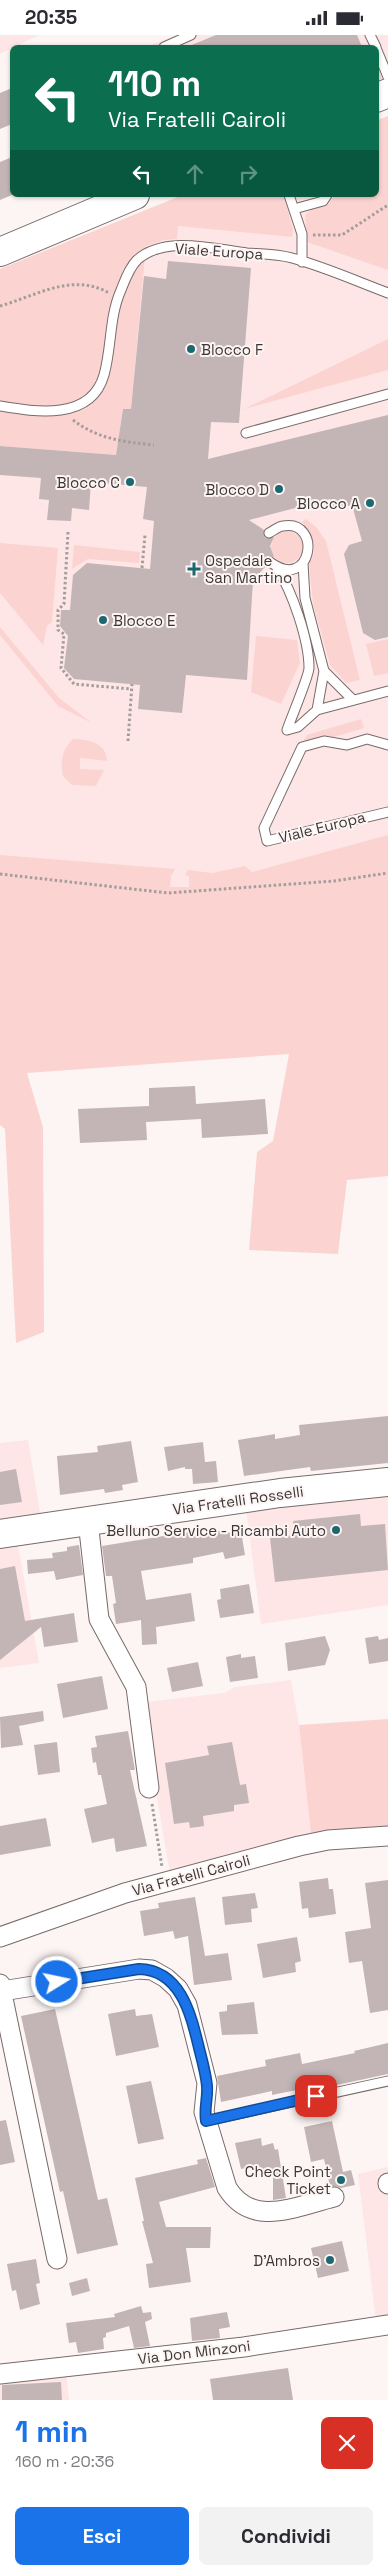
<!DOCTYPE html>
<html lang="it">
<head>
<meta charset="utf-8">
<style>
	:root { --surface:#fff; --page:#f2f2f3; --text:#2b2b33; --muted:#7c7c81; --accent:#1a73e8 }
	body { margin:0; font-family:"Space Grotesk",sans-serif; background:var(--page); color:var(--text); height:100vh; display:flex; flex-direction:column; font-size:19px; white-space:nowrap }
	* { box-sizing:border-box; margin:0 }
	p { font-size:16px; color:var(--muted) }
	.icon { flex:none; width:28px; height:28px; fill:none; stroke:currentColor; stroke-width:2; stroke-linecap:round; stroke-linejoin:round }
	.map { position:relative; height:2365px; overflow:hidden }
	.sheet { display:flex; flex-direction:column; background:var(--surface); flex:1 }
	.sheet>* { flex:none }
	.banner { position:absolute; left:10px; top:10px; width:369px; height:152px; border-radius:8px; box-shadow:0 1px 4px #0004; background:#0b6e4f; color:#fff; overflow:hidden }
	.pin { position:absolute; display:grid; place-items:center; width:42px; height:42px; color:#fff; margin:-21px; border-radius:10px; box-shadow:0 2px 8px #0006 }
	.me { position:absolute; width:55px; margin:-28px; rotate:80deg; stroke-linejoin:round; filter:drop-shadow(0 0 4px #0008) }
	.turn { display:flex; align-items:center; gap:18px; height:105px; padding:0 15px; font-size:22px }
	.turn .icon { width:65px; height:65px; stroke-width:2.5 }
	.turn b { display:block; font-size:35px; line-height:42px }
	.lanes { display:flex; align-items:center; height:48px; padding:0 15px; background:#0003; justify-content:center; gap:25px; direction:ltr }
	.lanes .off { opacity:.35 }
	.round { display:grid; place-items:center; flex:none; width:52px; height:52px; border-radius:8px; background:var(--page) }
	.head { display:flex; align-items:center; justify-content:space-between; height:85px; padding:0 15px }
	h1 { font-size:30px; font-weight:800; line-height:38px; color:var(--accent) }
	.action { display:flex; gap:10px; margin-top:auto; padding:10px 15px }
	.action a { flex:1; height:58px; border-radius:8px; background:var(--accent); color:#fff; font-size:20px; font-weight:800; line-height:58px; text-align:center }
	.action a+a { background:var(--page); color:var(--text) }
	.status { display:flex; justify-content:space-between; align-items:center; height:35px; padding:0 25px; background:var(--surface); direction:ltr }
	.status svg { height:14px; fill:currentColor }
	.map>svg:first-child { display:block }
	.built { fill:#fde6e5 }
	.green { fill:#fbd4d2 }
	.building { fill:#c3b5b5 }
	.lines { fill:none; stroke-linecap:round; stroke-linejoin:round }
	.service-casing { stroke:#776b6a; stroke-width:11 }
	.minor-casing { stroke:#776b6a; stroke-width:21 }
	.primary-casing { stroke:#776b6a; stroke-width:30 }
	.path { stroke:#a49d9c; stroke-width:3; stroke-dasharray:2.5 2.5; stroke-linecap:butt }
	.service { stroke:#fff; stroke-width:9 }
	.minor { stroke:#fff; stroke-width:19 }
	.primary { stroke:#fff; stroke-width:28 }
	.route-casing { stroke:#114b97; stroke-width:12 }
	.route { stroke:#1a73e8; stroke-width:9 }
	.poi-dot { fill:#1c6870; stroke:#fdf5f4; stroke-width:2 }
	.labels { text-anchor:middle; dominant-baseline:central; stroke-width:4; stroke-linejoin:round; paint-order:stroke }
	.street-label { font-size:15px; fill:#3c3736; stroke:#fdf5f4 }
	.poi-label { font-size:15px; fill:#3c3736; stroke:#fdf5f4; text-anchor:end }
</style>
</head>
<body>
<div class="status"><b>20:35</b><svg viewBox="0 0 49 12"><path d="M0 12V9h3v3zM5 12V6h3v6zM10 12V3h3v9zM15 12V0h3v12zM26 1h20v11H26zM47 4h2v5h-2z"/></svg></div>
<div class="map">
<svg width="388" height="2365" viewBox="0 0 388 2365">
	<rect width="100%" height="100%" fill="#fdf5f4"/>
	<path class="built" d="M 0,0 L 39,0 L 0,19 Z
		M 176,0 L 388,0 L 388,50 L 376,55 L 376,12 L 145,12 Z
		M 388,81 L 388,835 L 170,853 L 0,836 L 0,234 L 183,160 L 376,160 L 376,86 Z
		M 28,1405 L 42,1489 L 15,1493 L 39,1628 L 0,1633 L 0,1408 Z
		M 388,1449 L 388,1570 L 261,1589 L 245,1466 Z
		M 291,1645 L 299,1690 L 311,1799 L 170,1839 L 153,1740 L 145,1667 L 224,1658 L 235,1652 Z
		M 388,2132 L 388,2286 L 376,2286 L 358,2139 Z
		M 65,2327 L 69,2365 L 0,2365 L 0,2335 Z"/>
	<path class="green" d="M 388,81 L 388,235 L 307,207 L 305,180 L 313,173 L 324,170 L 337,160 L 376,160 L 376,86 Z
		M 183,160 L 284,160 L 293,195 L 292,202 L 178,191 L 177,204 L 164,205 L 146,211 L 131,374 L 123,374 L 116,420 L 0,411 L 0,234 Z
		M 388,304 L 388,335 L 244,374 Z
		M 306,484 L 316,492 L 326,506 L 360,645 L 346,648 L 330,630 L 313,569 L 309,529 L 314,518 L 314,508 L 302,487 Z
		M271 512a16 16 0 1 1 32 0a16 16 0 1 1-32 0Z
		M 0,508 L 58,513 L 52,587 L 47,591 L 43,610 L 0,558 Z
		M 74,510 L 140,517 L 139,528 L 88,524 L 72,534 Z
		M 0,592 L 59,663 L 92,688 L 58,671 L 0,600 Z
		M 256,601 L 297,605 L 300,628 L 281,669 L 251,657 Z
		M 388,604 L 388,638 L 374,641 L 366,609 Z
		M 361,684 L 364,693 L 300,712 L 307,700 Z
		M 73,704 C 88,704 107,708 107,726 L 80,723 L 80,734 L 104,735 L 96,751 L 72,750 L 63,741 C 60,726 62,715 73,704 Z
		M 388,800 L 388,1141 L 347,1145 L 338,1219 L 249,1215 L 257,1117 L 273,1106 L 289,1019 L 27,1038 L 43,1092 L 44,1297 L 16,1308 L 5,1094 L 0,1090 L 0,820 L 175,834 L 171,841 L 170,852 L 189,852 L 189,841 L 185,840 L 188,835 L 212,838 L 245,831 L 252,837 Z
		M 388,1684 L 388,1795 L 311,1799 L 299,1690 Z"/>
	<path class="building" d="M 216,0 L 357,0 L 362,12 L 187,12 Z
		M 12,53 L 12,89 L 0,94 L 0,58 Z
		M 12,122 L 12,160 L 0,165 L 0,127 Z
		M 168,226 L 251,233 L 239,388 L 211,387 L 208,424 L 388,380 L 388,602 L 375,605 L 363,598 L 344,519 L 349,510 L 362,506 L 352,470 L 334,474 L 330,464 L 249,485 L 264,495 L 265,503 L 274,502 L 270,511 L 274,522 L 266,522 L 264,527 L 266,531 L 253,545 L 247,645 L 186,640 L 182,678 L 138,674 L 140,650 L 74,644 L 64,633 L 68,601 L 60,591 L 61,575 L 70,575 L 73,540 L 87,528 L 150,534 L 154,486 L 143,484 L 147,452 L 91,447 L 89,475 L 72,473 L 71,486 L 47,485 L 49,465 L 39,464 L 41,443 L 0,440 L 0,411 L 116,420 L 123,374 L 131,374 L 144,241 L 166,244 Z
		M 195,1051 L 196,1069 L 265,1064 L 268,1099 L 202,1103 L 201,1084 L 146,1087 L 147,1105 L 80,1108 L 78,1074 L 149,1071 L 149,1053 Z
		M 388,1381 L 388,1428 L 311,1436 L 310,1432 L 244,1441 L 238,1405 L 275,1399 L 275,1404 L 300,1400 L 299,1390 Z
		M 131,1406 L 138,1447 L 122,1450 L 123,1455 L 105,1458 L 104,1454 L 60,1460 L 57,1421 L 98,1417 L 97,1411 Z
		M 203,1407 L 205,1427 L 216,1426 L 218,1447 L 193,1449 L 192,1434 L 185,1434 L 185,1432 L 168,1436 L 164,1412 Z
		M 16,1434 L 22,1467 L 0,1470 L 0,1437 Z
		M 360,1479 L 361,1491 L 385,1489 L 388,1535 L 275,1547 L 270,1503 L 294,1500 L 293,1486 Z
		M 224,1495 L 225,1498 L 241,1496 L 245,1520 L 225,1524 L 223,1517 L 193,1523 L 193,1528 L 141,1536 L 146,1565 L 191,1558 L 195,1586 L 156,1592 L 157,1609 L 142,1610 L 141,1585 L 116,1589 L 113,1569 L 116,1568 L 112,1541 L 106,1541 L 102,1511 L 188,1497 L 189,1502 Z
		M 79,1510 L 83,1540 L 56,1545 L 54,1536 L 28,1539 L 27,1525 L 53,1523 L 52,1518 L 67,1516 L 67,1512 Z
		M 15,1531 L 25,1586 L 74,1578 L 78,1607 L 44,1612 L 41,1592 L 0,1625 L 0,1534 Z
		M 249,1549 L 254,1578 L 220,1583 L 217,1565 L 221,1564 L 220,1554 Z
		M 325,1601 L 330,1615 L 325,1630 L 288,1636 L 285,1608 Z
		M 378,1601 L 379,1605 L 388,1603 L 388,1626 L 369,1629 L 365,1603 Z
		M 241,1619 L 241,1623 L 255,1621 L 258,1643 L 230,1647 L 226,1622 Z
		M 198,1627 L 203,1651 L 172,1657 L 167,1633 Z
		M 102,1641 L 108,1674 L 63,1683 L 57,1649 Z
		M 43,1676 L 44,1686 L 19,1691 L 23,1710 L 1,1713 L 0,1682 Z
		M 128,1696 L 135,1735 L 130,1735 L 147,1811 L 116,1817 L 114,1803 L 92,1808 L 84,1774 L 107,1769 L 101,1740 L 98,1740 L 96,1727 L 93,1728 L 91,1713 L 97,1712 L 95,1701 Z
		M 57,1707 L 60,1737 L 38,1740 L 34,1710 Z
		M 232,1707 L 240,1750 L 246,1749 L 249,1768 L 234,1770 L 234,1776 L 203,1781 L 204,1791 L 190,1793 L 189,1787 L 174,1789 L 165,1728 L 209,1720 L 207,1711 Z
		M 46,1783 L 51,1811 L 0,1820 L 0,1791 Z
		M 328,1843 L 329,1854 L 333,1854 L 336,1879 L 309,1883 L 308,1873 L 302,1874 L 299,1847 Z
		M 388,1845 L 388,1975 L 370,1978 L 362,1926 L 349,1928 L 345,1897 L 371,1893 L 365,1848 Z
		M 255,1858 L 258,1873 L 251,1874 L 252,1887 L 225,1890 L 222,1862 Z
		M 195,1862 L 205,1921 L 228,1918 L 232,1945 L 194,1950 L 188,1901 L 175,1904 L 173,1896 L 144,1901 L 140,1876 L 159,1873 L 158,1868 Z
		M 297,1902 L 301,1926 L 295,1928 L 296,1937 L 263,1943 L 257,1909 Z
		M 254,1967 L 258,1999 L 222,2000 L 219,1977 L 227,1976 L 227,1970 Z
		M 55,1974 L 98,2165 L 107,2163 L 118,2210 L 77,2219 L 63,2156 L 60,2157 L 21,1981 Z
		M 135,1974 L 136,1981 L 152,1979 L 159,2012 L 116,2021 L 108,1979 Z
		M 388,2008 L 388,2039 L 332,2051 L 331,2048 L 272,2060 L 272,2056 L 221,2067 L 217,2041 L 266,2031 L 265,2025 L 300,2018 L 302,2029 L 355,2018 L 354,2016 Z
		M 151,2046 L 164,2104 L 138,2109 L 126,2051 Z
		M 6,2085 L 15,2127 L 0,2130 L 0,2086 Z
		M 332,2086 L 343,2137 L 351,2135 L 355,2150 L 341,2153 L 330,2151 L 324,2124 L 311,2127 L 304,2092 Z
		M 261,2103 L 262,2111 L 273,2108 L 275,2115 L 278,2114 L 286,2163 L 273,2165 L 273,2138 L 261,2140 L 259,2130 L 241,2134 L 235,2108 Z
		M 206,2123 L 215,2152 L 159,2167 L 166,2192 L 211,2192 L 210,2213 L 186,2213 L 191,2247 L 149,2253 L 146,2229 L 153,2228 L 142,2186 L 144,2186 L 135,2143 L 198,2129 L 197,2125 Z
		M 342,2206 L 349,2236 L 318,2243 L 311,2213 Z
		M 36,2224 L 40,2248 L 36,2249 L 40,2269 L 20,2275 L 16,2255 L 12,2256 L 7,2229 Z
		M 87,2243 L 90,2256 L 72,2261 L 69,2248 Z
		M 141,2271 L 143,2278 L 151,2277 L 152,2284 L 145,2287 L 150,2311 L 134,2313 L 129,2291 L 106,2298 L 106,2302 L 103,2303 L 104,2314 L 78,2318 L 76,2307 L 69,2308 L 66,2288 L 115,2282 L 114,2279 Z
		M 227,2277 L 230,2292 L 219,2294 L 220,2303 L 192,2306 L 190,2283 Z
		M 288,2333 L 293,2365 L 213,2365 L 210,2344 Z
		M 61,2347 L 62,2365 L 2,2365 L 2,2350 Z"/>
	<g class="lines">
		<g class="service-casing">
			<path id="service" d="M 370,0 L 376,12
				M 164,12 L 191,0
				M 376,13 L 388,42
				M 289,160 L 302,199 L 302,227
				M 294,174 L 323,166 L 327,160
				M 0,371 C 36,377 91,386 104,340 C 112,311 109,282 121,255 C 125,245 129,233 137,225 C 165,200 214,214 247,218 C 262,219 278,219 292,223 C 325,232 356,246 388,258
				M 246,398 L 388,359
				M 269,498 C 273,496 279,491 283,491 C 323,484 312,558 270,527
				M 303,528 L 305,563 L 324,636 L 353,665
				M 277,533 C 292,556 309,605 309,633 C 309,641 291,683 287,695
				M 317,675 L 324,636
				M 287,695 L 298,692 L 317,675 L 388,656
				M 388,710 L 367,704 L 347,710 L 324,706 L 302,712 L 264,793 L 267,806 L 388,777
				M 206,2086 L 388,2046"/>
		</g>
		<g class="minor-casing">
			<path id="minor" d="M 88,1486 L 99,1584 L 136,1652 L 149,1753
				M 0,1902 L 125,1858 L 299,1811 L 328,1805 L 388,1801
				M 0,1949 L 57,2224
				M 2,1956 L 139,1934 L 152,1935 L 166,1943 L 178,1954 L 187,1970 L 207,2048 L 204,2077 L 227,2153 C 253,2194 296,2171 334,2162
				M 388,2148 L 388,2149
				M 0,2339 L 244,2312 L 388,2290"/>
		</g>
		<g class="primary-casing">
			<path id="primary" d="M 376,63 L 388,58
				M 0,217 L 135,160
				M 0,1499 L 280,1458 L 388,1447"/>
		</g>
		<path class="path" d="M 313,200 L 342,200 L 388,170
			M 0,271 C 36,261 72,237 109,258
			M 73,385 C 98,404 124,407 154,410
			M 68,497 L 64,569 L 58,575 L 58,595 L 64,599 L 61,633 L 74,649 L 131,654
			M 142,533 L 145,500
			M 128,706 L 132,649
			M 0,839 L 168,858 L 334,846 L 388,838
			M 152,1769 L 162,1832"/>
		<use href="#service" class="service"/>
		<use href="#minor" class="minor"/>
		<use href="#primary" class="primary"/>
	</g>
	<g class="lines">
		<g class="route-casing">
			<path id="route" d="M 57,1947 L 139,1934 C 181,1935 191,1980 199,2013 C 202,2025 206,2039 207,2051 C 208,2063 204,2073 206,2086 L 316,2061"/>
		</g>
		<use href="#route" class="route"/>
	</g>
	<g class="poi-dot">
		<circle cx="191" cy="314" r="5"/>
		<circle cx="130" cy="447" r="5"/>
		<circle cx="279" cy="454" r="5"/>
		<circle cx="370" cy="468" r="5"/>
		<path d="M191.5 526.5h5v5h5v5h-5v5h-5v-5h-5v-5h5z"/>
		<circle cx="103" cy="585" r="5"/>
		<circle cx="336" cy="1495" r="5"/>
		<circle cx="341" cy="2145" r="5"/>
		<circle cx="330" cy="2225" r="5"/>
	</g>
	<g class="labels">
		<g class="street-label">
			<text transform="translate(219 216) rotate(4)">Viale Europa</text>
			<text transform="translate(322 792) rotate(-14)">Viale Europa</text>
			<text transform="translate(238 1465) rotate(-8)">Via Fratelli Rosselli</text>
			<text transform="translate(191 1840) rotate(-15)">Via Fratelli Cairoli</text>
			<text transform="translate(194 2317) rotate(-7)">Via Don Minzoni</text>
		</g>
		<g class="poi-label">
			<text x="201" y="314" text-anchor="start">Blocco F</text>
			<text x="120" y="447">Blocco C</text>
			<text x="269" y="454">Blocco D</text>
			<text x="360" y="468">Blocco A</text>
			<text x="205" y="525" text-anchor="start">Ospedale<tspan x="205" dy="17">San Martino</tspan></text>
			<text x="113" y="585" text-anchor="start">Blocco E</text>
			<text x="326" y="1495">Belluno Service - Ricambi Auto</text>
			<text x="331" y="2136">Check Point<tspan x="331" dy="17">Ticket</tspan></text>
			<text x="320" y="2225">D'Ambros</text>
		</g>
	</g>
</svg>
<div class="pin" style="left:316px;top:2061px;background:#d93025"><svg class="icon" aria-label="arrive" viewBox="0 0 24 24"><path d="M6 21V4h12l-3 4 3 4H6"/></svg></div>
<svg class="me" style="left:57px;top:1947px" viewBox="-20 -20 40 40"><circle r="17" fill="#1a73e8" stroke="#fff" stroke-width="3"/><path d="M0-11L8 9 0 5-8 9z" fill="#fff"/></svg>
<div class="banner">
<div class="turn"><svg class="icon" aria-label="left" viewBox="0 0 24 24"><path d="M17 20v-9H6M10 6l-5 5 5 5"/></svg><div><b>110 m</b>Via Fratelli Cairoli</div></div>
<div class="lanes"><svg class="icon" aria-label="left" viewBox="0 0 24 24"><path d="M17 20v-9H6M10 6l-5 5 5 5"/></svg><svg class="icon off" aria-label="ahead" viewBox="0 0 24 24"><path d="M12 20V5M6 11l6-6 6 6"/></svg><svg class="icon off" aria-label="right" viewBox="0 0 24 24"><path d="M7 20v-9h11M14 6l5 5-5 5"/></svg></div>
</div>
</div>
<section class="sheet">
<div class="head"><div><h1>1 min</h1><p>160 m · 20:36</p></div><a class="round" style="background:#d93025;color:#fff"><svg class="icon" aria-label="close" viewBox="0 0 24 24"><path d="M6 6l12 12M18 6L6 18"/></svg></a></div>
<div class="action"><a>Esci</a><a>Condividi</a></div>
</section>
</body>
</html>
